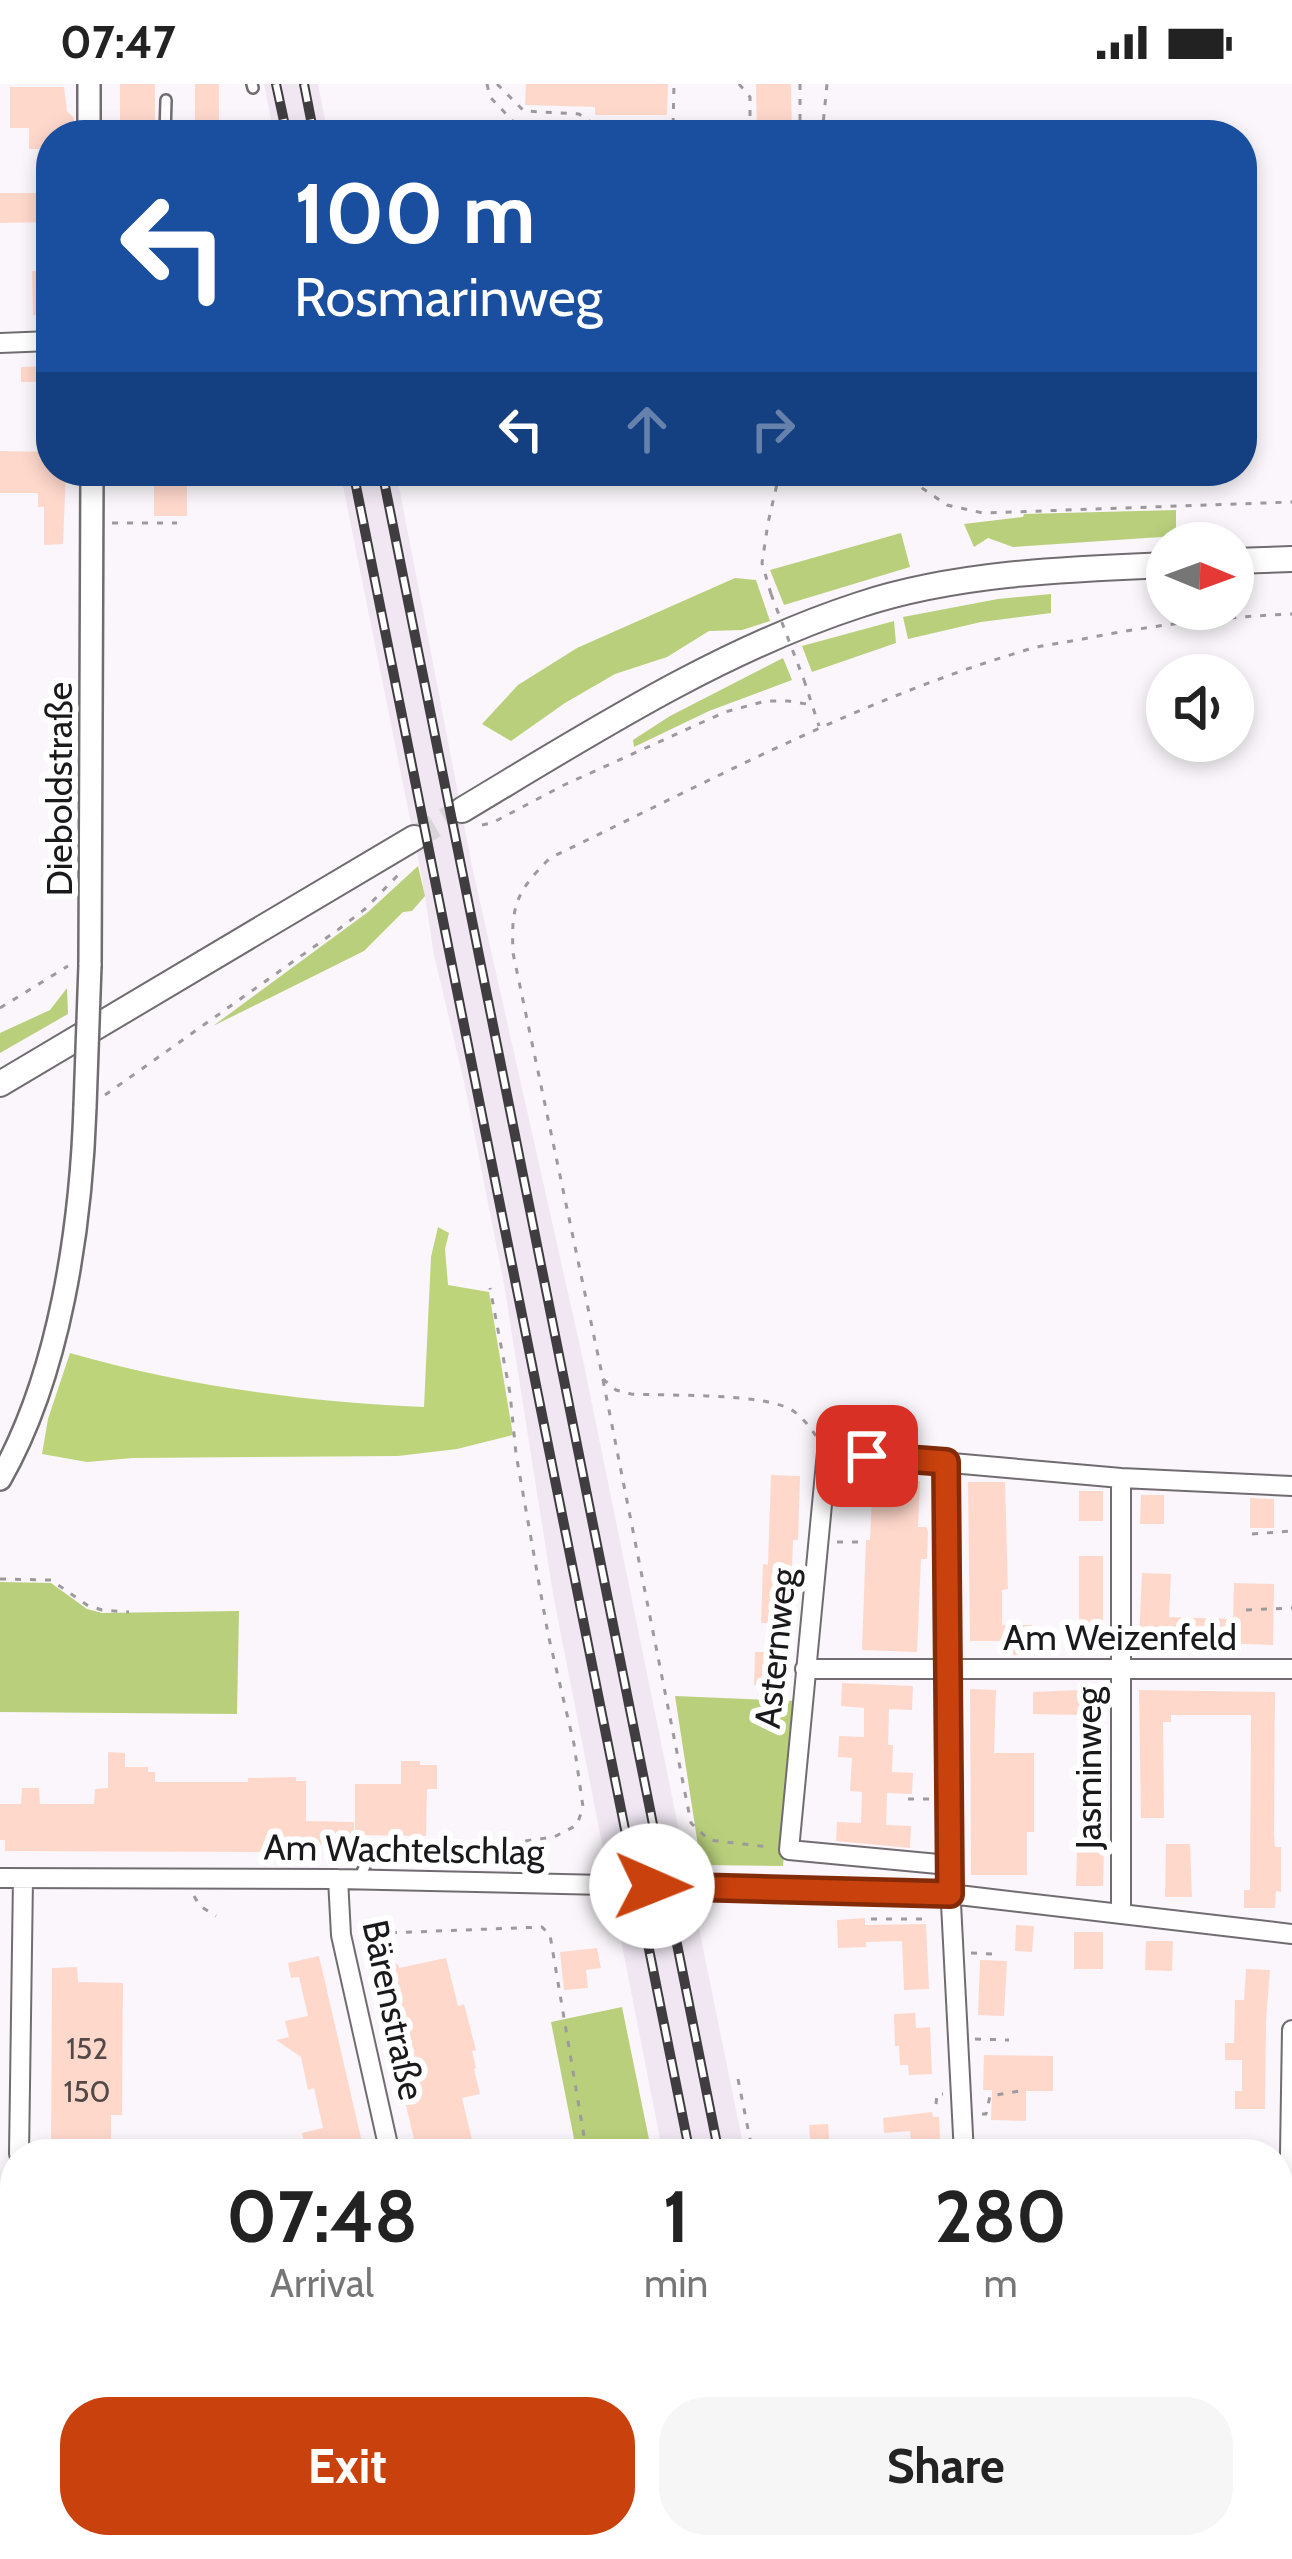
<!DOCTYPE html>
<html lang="en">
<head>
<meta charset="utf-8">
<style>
	:root { --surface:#fff; --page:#f6f6f6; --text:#222; --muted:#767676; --accent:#c9410d }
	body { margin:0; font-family:Cabin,sans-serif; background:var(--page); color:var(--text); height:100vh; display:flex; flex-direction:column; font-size:45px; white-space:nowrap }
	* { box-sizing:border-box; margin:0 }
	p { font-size:39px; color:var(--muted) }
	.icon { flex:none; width:66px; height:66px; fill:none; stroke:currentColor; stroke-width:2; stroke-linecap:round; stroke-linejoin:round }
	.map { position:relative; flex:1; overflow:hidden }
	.side { position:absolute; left:0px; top:2055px; width:1293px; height:420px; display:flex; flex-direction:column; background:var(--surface); border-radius:48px 48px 0 0; box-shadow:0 6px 18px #0003 }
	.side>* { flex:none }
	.top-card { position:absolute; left:36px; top:36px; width:1221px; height:366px; border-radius:48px; box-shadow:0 6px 18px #0003; background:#1a4fa0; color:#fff; overflow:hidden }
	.needle { width:78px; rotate:91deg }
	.controls { position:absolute; left:1146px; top:438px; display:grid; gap:24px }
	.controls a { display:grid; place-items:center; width:108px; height:108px; border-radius:50%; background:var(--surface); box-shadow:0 6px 18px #0003; font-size:60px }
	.pin { position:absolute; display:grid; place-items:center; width:102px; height:102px; color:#fff; margin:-51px; border-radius:24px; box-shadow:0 6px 18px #0006 }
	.me { position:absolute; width:132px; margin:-66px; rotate:91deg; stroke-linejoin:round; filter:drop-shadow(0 0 9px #0008) }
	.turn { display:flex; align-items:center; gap:42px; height:252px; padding:0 60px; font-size:54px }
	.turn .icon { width:156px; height:156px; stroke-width:2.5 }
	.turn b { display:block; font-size:84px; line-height:102px }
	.lanes { display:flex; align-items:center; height:114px; padding:0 60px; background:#0003; justify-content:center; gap:60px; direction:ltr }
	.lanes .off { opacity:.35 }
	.eta { display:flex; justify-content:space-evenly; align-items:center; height:204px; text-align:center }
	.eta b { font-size:72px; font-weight:800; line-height:84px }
	.button { display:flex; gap:24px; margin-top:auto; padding:24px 60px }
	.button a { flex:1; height:138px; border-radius:48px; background:var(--accent); color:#fff; font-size:48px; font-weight:800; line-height:138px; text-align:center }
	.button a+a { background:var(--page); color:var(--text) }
	.status { display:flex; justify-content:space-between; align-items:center; height:84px; padding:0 60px; background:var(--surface); direction:ltr }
	.status svg { height:33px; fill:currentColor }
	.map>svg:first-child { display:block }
	.built { fill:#f0e7f2 }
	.green { fill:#b9cf7b }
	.forest { fill:#bdd47a }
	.building { fill:#ffd8cc }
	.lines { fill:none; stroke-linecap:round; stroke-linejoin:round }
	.secondary-tunnel { stroke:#d8d5d9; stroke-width:24; stroke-dasharray:24 12; stroke-linecap:butt }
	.service-casing { stroke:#706c70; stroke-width:14 }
	.minor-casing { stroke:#706c70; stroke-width:22 }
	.tertiary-casing { stroke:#706c70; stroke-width:26 }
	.secondary-casing { stroke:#706c70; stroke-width:28 }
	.path { stroke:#9d9a9e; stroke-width:3; stroke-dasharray:6 9; stroke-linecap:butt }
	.service { stroke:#fff; stroke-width:9 }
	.minor { stroke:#fff; stroke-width:18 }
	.tertiary { stroke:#fff; stroke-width:21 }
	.secondary { stroke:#fff; stroke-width:24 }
	.rail-casing { stroke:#3f3d40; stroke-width:10 }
	.rail { stroke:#fff; stroke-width:6; stroke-dasharray:18; stroke-linecap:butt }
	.minor-bridge-casing { stroke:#706c70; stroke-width:22; stroke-linecap:butt }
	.tertiary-bridge-casing { stroke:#706c70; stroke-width:26; stroke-linecap:butt }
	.path-bridge { stroke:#9d9a9e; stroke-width:3; stroke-dasharray:6 9; stroke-linecap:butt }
	.minor-bridge { stroke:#fff; stroke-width:18 }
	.tertiary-bridge { stroke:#fff; stroke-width:21 }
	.route-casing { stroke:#832a08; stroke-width:30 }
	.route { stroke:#c9410d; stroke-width:21 }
	.labels { text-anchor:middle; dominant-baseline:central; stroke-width:12; stroke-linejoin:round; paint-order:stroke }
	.number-label { font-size:30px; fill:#534947 }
	.street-label { font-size:36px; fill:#1a191b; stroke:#fff }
</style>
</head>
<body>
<div class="status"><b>07:47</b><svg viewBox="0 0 49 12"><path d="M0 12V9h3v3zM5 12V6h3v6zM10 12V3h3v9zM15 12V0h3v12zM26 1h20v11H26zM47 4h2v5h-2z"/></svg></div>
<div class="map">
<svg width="1292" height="2475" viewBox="0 0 1292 2475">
	<rect width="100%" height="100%" fill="#faf6fb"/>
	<path class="built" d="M 264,0 L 318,0 L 328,51 L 274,51 Z
		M 340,387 L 396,387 L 472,782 L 582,1271 L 745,2070 L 663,2070 L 553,1510 L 504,1200 L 465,1002 L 434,871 L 422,794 Z
		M 745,2460 L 822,2460 L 825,2475 L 749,2475 Z"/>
	<path class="green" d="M 1176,426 L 1176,452 L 1013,463 L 988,454 L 974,463 L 964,440 L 1023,433 L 1024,430 Z
		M 901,449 L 910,483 L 784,521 L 770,486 Z
		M 735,494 L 756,496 L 770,537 L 742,546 L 709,547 L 667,573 L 615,590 L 565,619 L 511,657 L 482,640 L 518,601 L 577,564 Z
		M 1051,510 L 1051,529 L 981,538 L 908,555 L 903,533 L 998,515 Z
		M 894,537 L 896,559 L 812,588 L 802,562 Z
		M 783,574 L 792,596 L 709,627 L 634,663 L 633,656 L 670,632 Z
		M 418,782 L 425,812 L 412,827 L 403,828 L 364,867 L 213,942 L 368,828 Z
		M 67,904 L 68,930 L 0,969 L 0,949 L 50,926 Z
		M 0,1498 L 51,1499 L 87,1525 L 102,1529 L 239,1527 L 237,1630 L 0,1628 Z
		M 675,1612 L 796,1617 L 783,1782 L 701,1781 Z
		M 622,1923 L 652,2070 L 577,2070 L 551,1938 Z
		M 653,2460 L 715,2460 L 718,2475 L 655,2475 Z"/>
	<path class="forest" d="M 438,1143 L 449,1149 L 445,1165 L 448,1201 L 489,1208 L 513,1351 L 457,1365 L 398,1372 L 133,1374 L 87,1378 L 42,1370 L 48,1335 L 70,1269 C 184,1302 305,1318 424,1323 L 431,1173 Z"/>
	<path class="building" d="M 120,0 L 155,0 L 155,51 L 120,51 Z
		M 195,0 L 219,0 L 219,51 L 195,51 Z
		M 526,0 L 668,0 L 667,31 L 595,31 L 595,23 L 525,21 Z
		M 756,0 L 791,0 L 792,51 L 757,51 Z
		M 10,3 L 64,3 L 67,27 L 74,34 L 74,41 L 67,51 L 51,51 L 51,65 L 29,65 L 29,44 L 10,44 Z
		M 0,109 L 51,109 L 51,138 L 0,139 Z
		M 32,187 L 51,187 L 51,231 L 33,231 Z
		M 51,282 L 51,298 L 21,298 L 21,283 Z
		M 0,367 L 51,368 L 51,387 L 66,387 L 63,460 L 44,461 L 44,423 L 38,423 L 38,409 L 0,409 Z
		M 154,392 L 187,392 L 187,432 L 154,432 Z
		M 841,1386 L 876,1388 L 876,1395 L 920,1397 L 918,1443 L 926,1443 L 928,1448 L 927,1475 L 921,1475 L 917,1568 L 862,1566 L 866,1456 L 870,1456 L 872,1412 L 840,1411 Z
		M 771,1391 L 800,1392 L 798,1456 L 793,1456 L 790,1540 L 761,1539 L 763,1480 L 768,1481 Z
		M 968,1398 L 1005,1398 L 1008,1505 L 1002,1506 L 1002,1541 L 1032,1541 L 1032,1571 L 1013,1571 L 1014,1557 L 970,1557 Z
		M 1079,1407 L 1103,1407 L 1103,1437 L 1079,1437 Z
		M 1141,1411 L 1164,1411 L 1164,1440 L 1140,1440 Z
		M 1250,1414 L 1274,1415 L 1274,1444 L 1250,1444 Z
		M 1079,1472 L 1103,1472 L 1103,1561 L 1079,1561 Z
		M 1142,1489 L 1171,1490 L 1169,1533 L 1233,1535 L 1234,1499 L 1274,1500 L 1273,1561 L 1139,1556 Z
		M 755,1568 L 782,1568 L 782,1601 L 754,1601 Z
		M 842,1599 L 913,1602 L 912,1626 L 889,1625 L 888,1661 L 893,1661 L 892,1688 L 913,1689 L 912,1710 L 887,1709 L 886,1741 L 911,1742 L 910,1764 L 836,1757 L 837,1738 L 861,1739 L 862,1708 L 850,1707 L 852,1674 L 838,1673 L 839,1652 L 864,1653 L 864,1624 L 841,1622 Z
		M 970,1605 L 996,1606 L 994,1669 L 1034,1669 L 1034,1748 L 1027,1748 L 1027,1791 L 971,1791 Z
		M 1078,1606 L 1103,1606 L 1103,1734 L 1078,1734 L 1078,1631 L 1033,1630 L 1033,1608 Z
		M 1139,1606 L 1275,1608 L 1274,1751 L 1275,1763 L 1281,1763 L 1281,1808 L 1276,1807 L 1275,1824 L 1244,1824 L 1244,1806 L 1250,1806 L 1251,1631 L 1171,1631 L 1171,1638 L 1163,1638 L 1164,1734 L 1141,1734 Z
		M 108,1668 L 125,1669 L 125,1683 L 148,1683 L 148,1688 L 155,1688 L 155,1698 L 248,1698 L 248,1694 L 296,1693 L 296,1697 L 306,1697 L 306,1737 L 354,1738 L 354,1761 L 285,1760 L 285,1768 L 5,1767 L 5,1756 L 0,1756 L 0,1720 L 21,1720 L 22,1704 L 39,1704 L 40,1720 L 94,1720 L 95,1705 L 108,1704 Z
		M 401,1677 L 420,1677 L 420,1681 L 437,1681 L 437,1705 L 427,1705 L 426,1752 L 355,1751 L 355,1700 L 401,1700 Z
		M 1166,1760 L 1190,1760 L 1192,1813 L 1165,1813 Z
		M 1077,1767 L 1104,1767 L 1103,1802 L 1076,1802 Z
		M 865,1834 L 865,1841 L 926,1840 L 929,1905 L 904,1906 L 902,1857 L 866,1858 L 866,1863 L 838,1864 L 837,1836 Z
		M 1016,1841 L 1034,1842 L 1032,1868 L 1015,1867 Z
		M 1074,1848 L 1103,1848 L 1103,1885 L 1074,1885 Z
		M 1146,1857 L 1173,1857 L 1172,1887 L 1145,1886 Z
		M 597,1864 L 601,1884 L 586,1886 L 588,1904 L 564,1906 L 560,1868 Z
		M 319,1872 L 364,2067 L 350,2070 L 325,2070 L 322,2059 L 305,2064 L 302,2049 L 323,2044 L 314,2004 L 308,2006 L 301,1973 L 276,1956 L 289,1953 L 285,1937 L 308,1932 L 299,1893 L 291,1894 L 288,1879 Z
		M 446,1874 L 458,1922 L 464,1920 L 476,1966 L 472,1967 L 476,1984 L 474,1985 L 480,2010 L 462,2014 L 472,2056 L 417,2068 L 374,1885 L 398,1880 L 399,1884 Z
		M 980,1876 L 1007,1877 L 1004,1932 L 978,1931 Z
		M 77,1883 L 78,1898 L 123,1899 L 122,2031 L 111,2031 L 111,2070 L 51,2070 L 52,1884 Z
		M 1246,1885 L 1270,1886 L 1266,1936 L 1265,2025 L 1235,2025 L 1235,2007 L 1242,2007 L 1242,1976 L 1225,1976 L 1225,1959 L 1234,1959 L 1235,1916 L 1244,1916 Z
		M 915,1929 L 916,1944 L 930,1943 L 932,1990 L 909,1991 L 908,1981 L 900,1981 L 899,1962 L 895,1962 L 894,1930 Z
		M 984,1971 L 1053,1972 L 1053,2007 L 1026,2007 L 1026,2037 L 991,2036 L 992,2006 L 983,2006 Z
		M 932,2028 L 933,2033 L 939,2033 L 940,2055 L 934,2055 L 936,2070 L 912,2070 L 910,2047 L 884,2049 L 883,2034 Z
		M 828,2040 L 830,2067 L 811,2068 L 809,2041 Z
		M 532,2460 L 576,2460 L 579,2475 L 535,2475 Z"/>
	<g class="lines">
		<path class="secondary-tunnel" d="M 414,754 L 462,726"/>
		<g class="service-casing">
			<path id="service" d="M 252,0 L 253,4
				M 165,51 L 166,16
				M 358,1796 L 368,1776 L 437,1769"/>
		</g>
		<g class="minor-casing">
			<path id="minor" d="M 0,259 L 51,257
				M 946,1379 L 949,1781 L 964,2070
				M 805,1585 L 1292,1585
				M 949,1781 L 789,1766 L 827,1368 L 1121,1394 L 1292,1402
				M 0,1794 L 338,1795 L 605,1801
				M 338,1795 L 341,1851 L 390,2070
				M 698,1803 L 950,1810 L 1292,1850
				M 1121,1830 L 1121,1394
				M 1292,1946 L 1288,2192 L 1292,2453
				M 19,2070 L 23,1795
				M 0,2296 L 15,2297
				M 1006,2460 L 1008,2475
				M 12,2474 L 59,2475
				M 12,2475 L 15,2385
				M 402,2475 L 478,2466"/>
		</g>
		<g class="tertiary-casing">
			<path id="tertiary" d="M 89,51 L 89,0
				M 90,881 L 92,387
				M 0,1395 C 60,1290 81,1143 85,1023"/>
		</g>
		<g class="secondary-casing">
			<path id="secondary" d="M 1233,477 L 1292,475
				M 462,726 C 589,650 718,567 859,521 C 955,489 1067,485 1167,481
				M 0,1000 L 414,754"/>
		</g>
		<path class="path" d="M 487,0 L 490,13 L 526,51
			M 497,0 L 524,27 L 579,30 L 597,42 L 673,44 L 674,0
			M 739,0 L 750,13 L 750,51
			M 800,0 L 800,51
			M 822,51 L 827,0
			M 897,387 L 947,421 L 983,429 L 1292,418
			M 112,439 L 177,439
			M 771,510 L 762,479 L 768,439 L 780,387
			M 804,596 L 819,642
			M 482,741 L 492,739 L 564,701 L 725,628 L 766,617 L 788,617 L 813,621
			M 0,924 L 68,882
			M 105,1011 L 339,845 L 365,825 L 399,790
			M 603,1296 L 691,1739 L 709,1756 L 769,1763
			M 816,1352 C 809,1342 801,1331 790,1325 C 759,1309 670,1312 631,1310 L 616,1306 L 603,1295 L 513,869 C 511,821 516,808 550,774 C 704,700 856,617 1020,568 C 1040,561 1062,559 1083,555 C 1152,541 1221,533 1292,530
			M 1252,1450 L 1292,1447
			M 837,1458 L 859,1458
			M 0,1495 L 51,1496 L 87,1521 L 102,1526 L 129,1528
			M 1246,1526 L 1292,1524
			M 908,1715 L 930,1715
			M 451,1767 L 554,1753 L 577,1741 L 583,1723 L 574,1660 L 548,1550 L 516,1370 L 510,1309 L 490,1204
			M 194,1812 L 200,1822 L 216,1832
			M 871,1835 L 930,1835
			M 361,1850 L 542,1843 L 550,1851 L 587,2070
			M 971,1869 L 993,1870
			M 975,1955 L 1009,1956
			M 738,1995 L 753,2070
			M 936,2020 L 937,2010 L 943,2010
			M 982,2030 L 986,2030 L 990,2012 L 1019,2007
			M 942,2070 L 943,2064
			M 0,2106 L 15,2106
			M 592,2460 L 600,2475
			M 661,2460 L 664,2475
			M 832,2460 L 835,2475"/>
		<use href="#service" class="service"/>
		<use href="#minor" class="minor"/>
		<use href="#tertiary" class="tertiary"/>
		<use href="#secondary" class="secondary"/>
		<g class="rail-casing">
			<path id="rail" d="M 276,0 L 287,51
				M 304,0 L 314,51
				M 353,387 L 690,2070
				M 382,387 L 719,2070
				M 769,2460 L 772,2475
				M 797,2460 L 800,2475"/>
		</g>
		<use href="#rail" class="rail"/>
		<g class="minor-bridge-casing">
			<path id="minor-bridge" d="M 605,1801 L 698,1803"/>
		</g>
		<g class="tertiary-bridge-casing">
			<path id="tertiary-bridge" d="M 85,1023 L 90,881"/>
		</g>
		<path class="path-bridge" d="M 771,510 L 804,596"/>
		<use href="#minor-bridge" class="minor-bridge"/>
		<use href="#tertiary-bridge" class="tertiary-bridge"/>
	</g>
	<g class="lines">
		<g class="route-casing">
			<path id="route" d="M 652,1802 L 950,1810 L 946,1378 L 867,1372"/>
		</g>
		<use href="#route" class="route"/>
	</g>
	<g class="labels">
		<g class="number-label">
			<text x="87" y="1964">152</text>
			<text x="87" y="2007">150</text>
		</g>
		<g class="street-label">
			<text transform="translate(59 705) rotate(-90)">Dieboldstraße</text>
			<text x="1120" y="1553">Am Weizenfeld</text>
			<text transform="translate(775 1564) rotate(-84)">Asternweg</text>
			<text transform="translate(1088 1684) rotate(-90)">Jasminweg</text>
			<text transform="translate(404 1765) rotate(1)">Am Wachtelschlag</text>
			<text transform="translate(394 1926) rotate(78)">Bärenstraße</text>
		</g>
	</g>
</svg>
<div class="controls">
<a><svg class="needle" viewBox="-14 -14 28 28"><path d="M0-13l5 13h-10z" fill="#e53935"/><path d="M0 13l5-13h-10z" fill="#767676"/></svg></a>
<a><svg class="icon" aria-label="sound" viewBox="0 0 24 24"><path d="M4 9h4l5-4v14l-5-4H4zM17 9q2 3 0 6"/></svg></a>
</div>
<div class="pin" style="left:867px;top:1372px;background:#d93025"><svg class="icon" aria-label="arrive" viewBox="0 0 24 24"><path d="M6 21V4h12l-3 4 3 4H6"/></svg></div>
<svg class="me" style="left:652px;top:1802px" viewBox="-20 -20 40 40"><circle r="19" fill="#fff"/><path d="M0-13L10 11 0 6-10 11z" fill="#c9410d"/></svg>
<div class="top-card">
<div class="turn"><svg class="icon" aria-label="left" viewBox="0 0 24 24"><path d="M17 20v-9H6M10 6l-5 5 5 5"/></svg><div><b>100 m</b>Rosmarinweg</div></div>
<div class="lanes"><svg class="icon" aria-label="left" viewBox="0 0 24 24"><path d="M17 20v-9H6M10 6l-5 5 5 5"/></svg><svg class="icon off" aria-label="ahead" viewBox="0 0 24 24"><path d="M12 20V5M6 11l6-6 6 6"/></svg><svg class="icon off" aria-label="right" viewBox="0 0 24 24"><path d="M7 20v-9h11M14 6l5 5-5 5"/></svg></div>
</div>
<section class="side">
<div class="eta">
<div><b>07:48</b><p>Arrival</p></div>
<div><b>1</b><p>min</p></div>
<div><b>280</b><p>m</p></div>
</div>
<div class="button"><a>Exit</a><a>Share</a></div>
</section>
</div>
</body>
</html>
